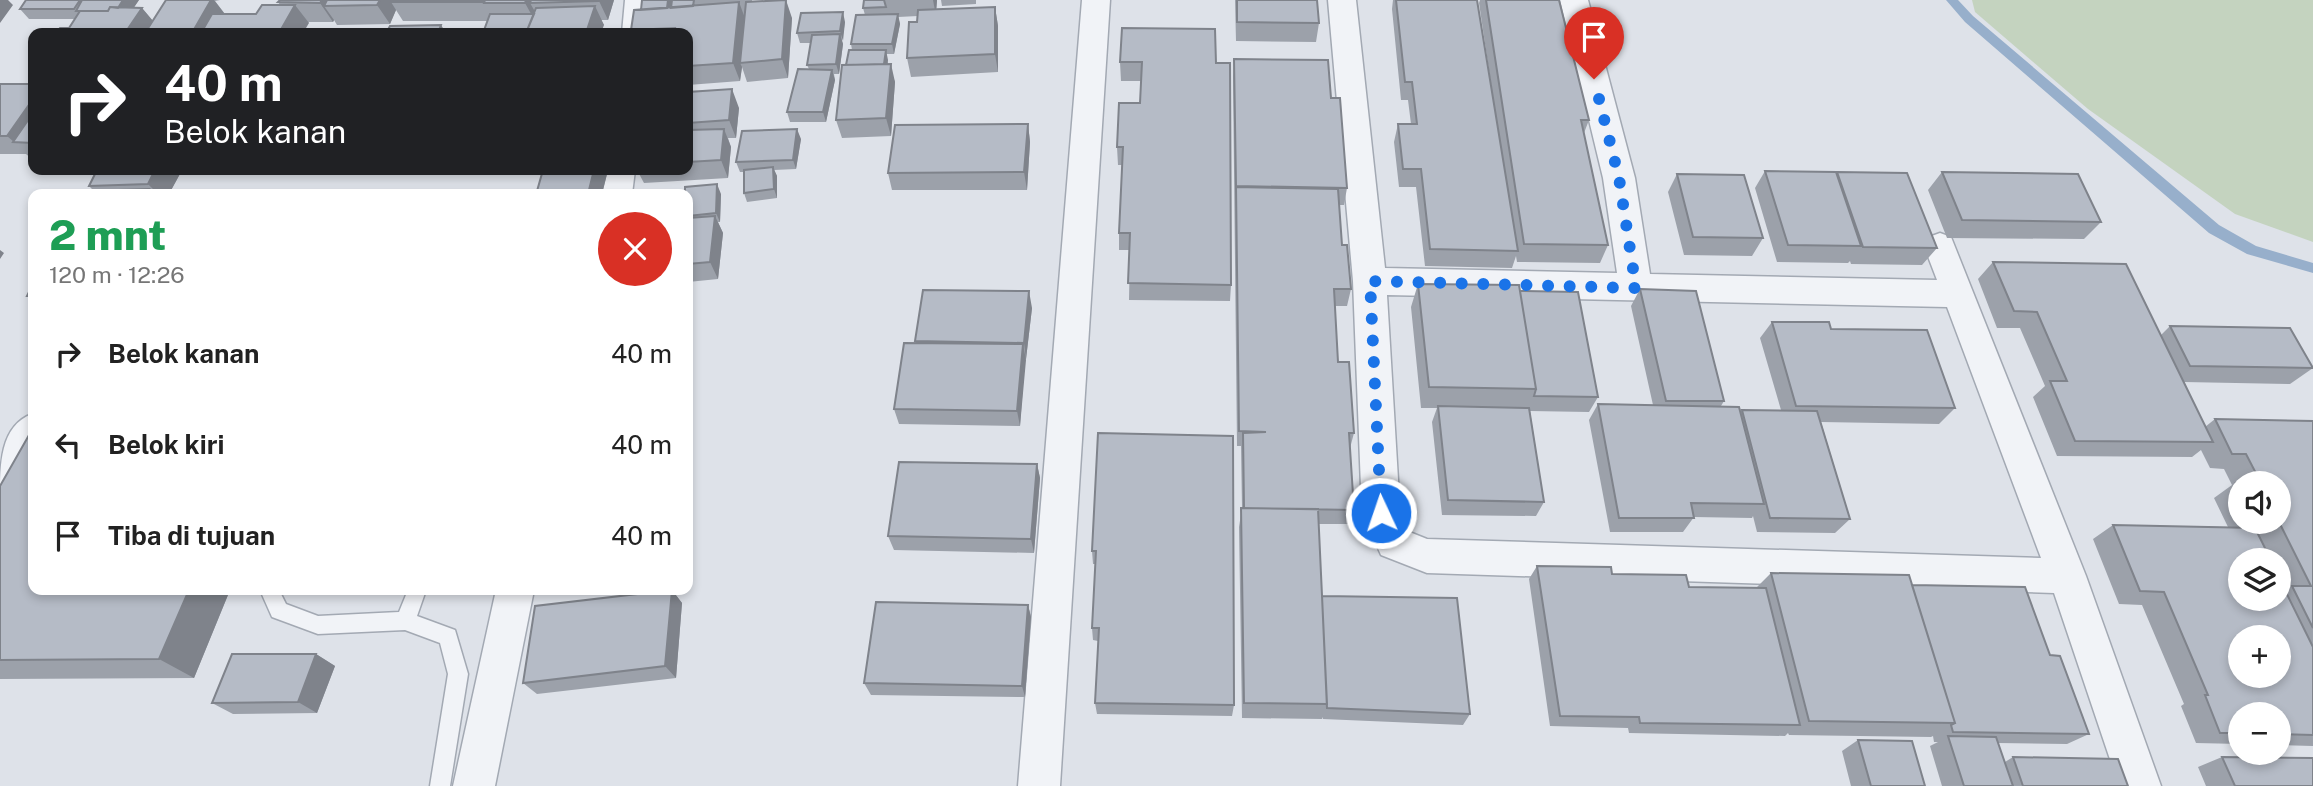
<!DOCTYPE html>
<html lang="id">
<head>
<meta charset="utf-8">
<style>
	:root { --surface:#fff; --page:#f6f6f6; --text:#222; --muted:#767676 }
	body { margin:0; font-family:"Public Sans",sans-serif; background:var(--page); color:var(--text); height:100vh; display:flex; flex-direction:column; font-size:26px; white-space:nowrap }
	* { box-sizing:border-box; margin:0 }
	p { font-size:23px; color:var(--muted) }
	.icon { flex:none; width:38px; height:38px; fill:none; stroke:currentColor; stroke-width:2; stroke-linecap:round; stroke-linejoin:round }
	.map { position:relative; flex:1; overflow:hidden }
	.sheet { position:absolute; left:28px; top:189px; width:665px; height:406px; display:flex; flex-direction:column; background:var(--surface); border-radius:14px; box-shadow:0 4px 10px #0003 }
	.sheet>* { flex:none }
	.banner { position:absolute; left:28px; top:28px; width:665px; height:147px; border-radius:14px; box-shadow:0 4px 10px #0003; background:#202124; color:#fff; overflow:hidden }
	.buttons { position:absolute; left:2228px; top:471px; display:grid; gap:14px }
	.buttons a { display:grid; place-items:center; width:63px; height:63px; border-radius:50%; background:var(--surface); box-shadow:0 4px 10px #0003; font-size:35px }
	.pin { position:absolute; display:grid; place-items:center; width:60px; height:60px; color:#fff; margin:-72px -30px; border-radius:50% 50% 50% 0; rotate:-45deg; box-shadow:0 0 7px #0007 }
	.pin .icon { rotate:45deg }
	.me { position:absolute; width:77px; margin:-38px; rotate:357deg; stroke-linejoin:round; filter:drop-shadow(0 0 5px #0008) }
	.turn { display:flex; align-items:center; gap:24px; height:147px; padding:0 21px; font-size:32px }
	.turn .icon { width:91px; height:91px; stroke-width:2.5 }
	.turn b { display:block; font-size:49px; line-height:60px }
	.round { display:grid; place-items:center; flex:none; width:74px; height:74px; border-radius:37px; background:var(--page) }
	.overview { display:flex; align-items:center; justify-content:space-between; height:119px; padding:0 21px }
	h1 { font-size:42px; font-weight:800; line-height:52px; color:#1e9e55 }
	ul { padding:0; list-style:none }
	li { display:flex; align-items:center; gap:21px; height:91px; padding:0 21px }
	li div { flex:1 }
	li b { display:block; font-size:26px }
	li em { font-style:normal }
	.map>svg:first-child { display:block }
	.green { fill:#c4d3bf }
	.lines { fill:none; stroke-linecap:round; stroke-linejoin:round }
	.stream { fill:#97afcb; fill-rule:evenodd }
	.service-casing { stroke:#a3a9b3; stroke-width:3 }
	.minor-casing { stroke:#a3a9b3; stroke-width:3 }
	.service { fill:#f1f3f7; fill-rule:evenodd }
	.minor { fill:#f1f3f7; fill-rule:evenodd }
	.wall { fill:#9ca1aa; fill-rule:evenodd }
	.shaded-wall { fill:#7f838b }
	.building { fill:#b5bbc6; stroke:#7f838b; stroke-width:2; fill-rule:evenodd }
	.route { stroke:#1a73e8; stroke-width:12; stroke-dasharray:0 21.6 }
</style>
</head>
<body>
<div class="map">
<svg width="2313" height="786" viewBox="0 0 2313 786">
	<rect width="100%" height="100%" fill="#dee2e9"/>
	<path class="green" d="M 1972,0 L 2313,0 L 2313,242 L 2235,214 L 2088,109 L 1975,12 Z"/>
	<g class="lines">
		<path class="stream" d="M 1946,0 L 1958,0 L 1973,16 L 2219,225 L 2256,246 L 2313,263 L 2313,273 L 2247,254 L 2209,233 L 1965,22 Z"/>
		<g class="service-casing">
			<path id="service" d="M 260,590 L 279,590 L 286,604 L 318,616 L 399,612 L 408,590 L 426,590 L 417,616 L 455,630 L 468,674 L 450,786 L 430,786 L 448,674 L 440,643 L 405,630 L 318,634 L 272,617 Z"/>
		</g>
		<g class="minor-casing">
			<path id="minor" d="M 625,0 L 653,0 L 650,33 L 622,33 Z
				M 1082,0 L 1110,0 L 1060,786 L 1018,786 Z
				M 1328,0 L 1356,0 L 1385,268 L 1617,273 L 1603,178 L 1560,0 L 1588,0 L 1635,178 L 1650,274 L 1937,280 L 1924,246 L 1929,237 L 1940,233 L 1951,237 L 2086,576 L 2161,786 L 2119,786 L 2054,593 L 1427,573 L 1381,555 L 1362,513 L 1353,281 ZM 1387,295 L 1947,307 L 2041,558 L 1427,539 L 1407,531 L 1400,513 Z
				M 605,170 L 635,170 L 632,194 L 600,194 Z
				M 32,414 C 39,442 31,485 0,496 C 0,465 0,426 32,414 Z
				M 496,590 L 534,590 L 495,786 L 453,786 Z"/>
		</g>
		<use href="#service" class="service"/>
		<use href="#minor" class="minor"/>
	</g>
	<path class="wall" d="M 26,0 L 139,0 L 133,8 L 142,8 L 153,21 L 166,0 L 220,0 L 215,1 L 225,14 L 256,14 L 280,5 L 278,2 L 614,0 L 608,20 L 601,20 L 604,25 L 488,21 L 403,21 L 396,10 L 390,24 L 337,25 L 334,20 L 333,22 L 308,22 L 309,23 L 69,28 L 75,19 L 29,19 L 20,9 Z
		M 642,0 L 752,0 L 752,2 L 792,18 L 788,78 L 747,82 L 742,67 L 740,81 L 688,85 L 688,33 L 633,33 L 631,30 L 641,10 Z
		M 864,0 L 937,0 L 936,9 L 995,7 L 998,26 L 998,72 L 911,77 L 907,58 L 918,16 L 898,17 L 900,24 L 894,54 L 886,54 L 888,64 L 895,82 L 891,136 L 842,138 L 836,120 L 846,65 L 852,50 L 851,44 L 865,15 L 863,8 Z
		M 941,0 L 976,0 L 976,4 L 942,6 Z
		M 1235,0 L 1317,0 L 1319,23 L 1316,42 L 1236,41 Z
		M 1393,0 L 1477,0 L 1494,104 L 1479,3 L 1480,0 L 1559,0 L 1589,120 L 1584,133 L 1608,245 L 1600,263 L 1517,262 L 1516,256 L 1512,268 L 1425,266 L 1416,187 L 1399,187 L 1394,142 L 1398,124 L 1411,124 L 1408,100 L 1401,100 L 1392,9 Z
		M 845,22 L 842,41 L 843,44 L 839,74 L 834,74 L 835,80 L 826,122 L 790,122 L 787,112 L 809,69 L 807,65 L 811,43 L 800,43 L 797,33 Z
		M 1234,59 L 1331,98 L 1347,188 L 1344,205 L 1339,205 L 1342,245 L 1351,289 L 1347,306 L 1335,306 L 1338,362 L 1354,433 L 1350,448 L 1354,510 L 1350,524 L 1318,524 L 1322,596 L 1470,714 L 1463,725 L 1323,719 L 1323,717 L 1322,719 L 1242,718 L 1239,527 L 1242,508 L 1241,446 L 1237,446 L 1233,77 Z
		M 1120,62 L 1216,63 L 1231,285 L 1230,301 L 1129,300 L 1130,250 L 1119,250 L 1119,233 L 1122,165 L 1118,165 L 1117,147 L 1140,103 L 1141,81 L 1121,81 Z
		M 0,84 L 33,84 L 33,160 L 26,154 L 0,154 Z
		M 688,92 L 739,108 L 736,138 L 728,138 L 731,147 L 728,178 L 644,183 L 637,170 L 688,170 Z
		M 1028,124 L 1030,142 L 1027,190 L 892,190 L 888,173 Z
		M 801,139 L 796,169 L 774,170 L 777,176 L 777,198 L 747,202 L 744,193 L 744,172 L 740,172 L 736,162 Z
		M 97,170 L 179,170 L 181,172 L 169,194 L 85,194 L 94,191 L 89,186 Z
		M 543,170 L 608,170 L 602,194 L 539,194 L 537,191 Z
		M 1765,171 L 1836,173 L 1837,172 L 1937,248 L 1922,265 L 1851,264 L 1850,261 L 1848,263 L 1777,262 L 1755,188 Z
		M 1942,172 L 2101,222 L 2084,239 L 1947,238 L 1928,190 Z
		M 1677,174 L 1763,238 L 1752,256 L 1684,255 L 1668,192 Z
		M 688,194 L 721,194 L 720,222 L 718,222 L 723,233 L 718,279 L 688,282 Z
		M 1993,262 L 2161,335 L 2170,326 L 2313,368 L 2290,384 L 2184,382 L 2205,427 L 2215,419 L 2313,421 L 2313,746 L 2278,745 L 2278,714 L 2240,714 L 2240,744 L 2196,743 L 2181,706 L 2184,704 L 2142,605 L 2119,604 L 2093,539 L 2113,525 L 2228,527 L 2214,498 L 2232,485 L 2224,469 L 2210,468 L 2201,450 L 2192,457 L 2057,456 L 2033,397 L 2045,386 L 2020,328 L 1997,328 L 1978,279 ZM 2240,483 L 2278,483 L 2278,522 L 2240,522 ZM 2240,560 L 2278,560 L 2278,598 Z
		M 1418,284 L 1520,291 L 1598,397 L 1589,412 L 1530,411 L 1544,502 L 1536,516 L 1442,515 L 1432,422 L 1437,408 L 1421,408 L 1411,307 Z
		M 1640,289 L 1724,401 L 1721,406 L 1740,412 L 1742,410 L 1781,410 L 1760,338 L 1772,322 L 1831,329 L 1955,408 L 1939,424 L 1821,422 L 1850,519 L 1835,533 L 1757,532 L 1753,516 L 1752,518 L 1694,517 L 1683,532 L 1610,532 L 1589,420 L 1598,404 L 1653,405 L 1631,306 Z
		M 1032,308 L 1026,359 L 1025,359 L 1020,426 L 899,424 L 894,409 L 916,343 L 915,341 Z
		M 1098,433 L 1234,705 L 1232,716 L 1097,714 L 1095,703 L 1098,641 L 1093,640 L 1092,628 L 1095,564 L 1093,564 L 1092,551 Z
		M 1037,464 L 1040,478 L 1034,553 L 894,550 L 888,536 Z
		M 0,486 L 33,590 L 230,590 L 194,678 L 0,679 Z
		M 1537,566 L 1612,574 L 1689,587 L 1756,588 L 1771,573 L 1912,585 L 2050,655 L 2089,734 L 2067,744 L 1998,743 L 2005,762 L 2013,757 L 2128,786 L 1942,786 L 1930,746 L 1938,742 L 1934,742 L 1933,736 L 1931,737 L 1789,735 L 1788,733 L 1785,736 L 1629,733 L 1628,728 L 1550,726 L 1529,579 Z
		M 672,590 L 682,603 L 676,678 L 537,694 L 523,683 Z
		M 1028,605 L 1031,617 L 1025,697 L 871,695 L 864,683 Z
		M 316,654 L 335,666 L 317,713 L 233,714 L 212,703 Z
		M 1858,740 L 1925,786 L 1851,786 L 1842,751 Z
		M 2222,757 L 2313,786 L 2206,786 L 2198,767 Z"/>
	<path class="shaded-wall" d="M 0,0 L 8,0 L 13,5 L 0,23 Z
		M 123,0 L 139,0 L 125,21 L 116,11 Z
		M 211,0 L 214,0 L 227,17 L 218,33 L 192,33 Z
		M 322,0 L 345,0 L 324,6 L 334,20 L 333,22 L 320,3 Z
		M 380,0 L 401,0 L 391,2 L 396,10 L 390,24 L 377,5 Z
		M 526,0 L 543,0 L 530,3 L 537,15 L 535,21 L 525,3 Z
		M 600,0 L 614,0 L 608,20 L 599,1 Z
		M 668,0 L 674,0 L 672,12 L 666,13 Z
		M 786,0 L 792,18 L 788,78 L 782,59 Z
		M 933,0 L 937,0 L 936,16 Z
		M 739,2 L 746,21 L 740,63 L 742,67 L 740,81 L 733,63 Z
		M 295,5 L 309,23 L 303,33 L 279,33 Z
		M 595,6 L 604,25 L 601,33 L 586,33 Z
		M 995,7 L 998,26 L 998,72 L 995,54 Z
		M 142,8 L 158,27 L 154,33 L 125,33 Z
		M 843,12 L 845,22 L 843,41 L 840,31 Z
		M 898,14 L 900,24 L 894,54 L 892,44 Z
		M 441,25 L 446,33 L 438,33 Z
		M 840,34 L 843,44 L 839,74 L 836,64 Z
		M 886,50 L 888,60 L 886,76 L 884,66 Z
		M 891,64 L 895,82 L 891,136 L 886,118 Z
		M 832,70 L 835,80 L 826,122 L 823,112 Z
		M 732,89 L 739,108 L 736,138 L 729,120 Z
		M 33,99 L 33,143 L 14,142 L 7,136 Z
		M 1028,124 L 1030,142 L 1027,190 L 1024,172 Z
		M 724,129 L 731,147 L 728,178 L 721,160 Z
		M 797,129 L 801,139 L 796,169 L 793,160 Z
		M 773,167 L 777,176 L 777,198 L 774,189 Z
		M 155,170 L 179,170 L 181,172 L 169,194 L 158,194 L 148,184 Z
		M 594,170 L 608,170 L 602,194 L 591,194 L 589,190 Z
		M 717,184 L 721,194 L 720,222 L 716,213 Z
		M 149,189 L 155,194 L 146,194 Z
		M 715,216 L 723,233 L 718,279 L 710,262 Z
		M 0,250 L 4,253 L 0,259 Z
		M 1029,291 L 1032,308 L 1026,359 L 1024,343 Z
		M 1023,344 L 1026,360 L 1020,426 L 1017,411 Z
		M 1037,464 L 1040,478 L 1034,553 L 1031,539 Z
		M 189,590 L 230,590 L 194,678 L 159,659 Z
		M 672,590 L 682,603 L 676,678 L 665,666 Z
		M 1028,605 L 1031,617 L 1025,697 L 1022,686 Z
		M 316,654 L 335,666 L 317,713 L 298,702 Z"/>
	<path class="building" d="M 26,0 L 80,0 L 74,9 L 20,9 Z
		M 82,0 L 123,0 L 118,8 L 110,7 L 108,11 L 76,11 Z
		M 166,0 L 211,0 L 192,33 L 145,33 Z
		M 280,0 L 322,0 L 320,3 L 278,2 Z
		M 327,0 L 380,0 L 377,5 L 324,6 Z
		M 392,0 L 483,0 L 483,2 L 391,2 Z
		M 485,0 L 526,0 L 525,3 L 484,3 Z
		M 531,0 L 600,0 L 599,1 L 530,3 Z
		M 642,0 L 668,0 L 667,8 L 641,10 Z
		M 672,0 L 694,0 L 693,6 L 671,8 Z
		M 786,0 L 782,59 L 740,63 L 746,2 Z
		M 864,0 L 884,0 L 886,7 L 863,8 Z
		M 1237,0 L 1317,0 L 1319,23 L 1237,22 Z
		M 1396,0 L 1477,0 L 1518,251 L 1430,249 L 1421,169 L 1403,169 L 1398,124 L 1417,124 L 1412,82 L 1405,82 Z
		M 1486,0 L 1559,0 L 1589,120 L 1581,120 L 1608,245 L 1524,244 Z
		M 739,2 L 733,63 L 688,66 L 688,33 L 674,33 L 675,28 L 631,30 L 634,10 Z
		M 262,5 L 295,5 L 279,33 L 201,33 L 212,14 L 256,14 Z
		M 595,6 L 586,33 L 526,33 L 536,8 Z
		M 110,7 L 142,8 L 125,33 L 56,33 L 60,28 L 69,28 L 80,11 L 108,11 Z
		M 995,7 L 995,54 L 907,58 L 909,22 L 917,22 L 918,10 Z
		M 843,12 L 840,31 L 797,33 L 801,13 Z
		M 490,14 L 534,14 L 526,33 L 483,33 Z
		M 898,14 L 892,44 L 851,44 L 856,15 Z
		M 441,25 L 438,33 L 386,33 L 390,26 Z
		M 1122,28 L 1215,29 L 1216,63 L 1230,63 L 1231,285 L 1128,283 L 1130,233 L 1119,233 L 1123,147 L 1117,147 L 1119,103 L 1140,103 L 1142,62 L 1120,62 Z
		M 840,34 L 836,64 L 807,65 L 812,35 Z
		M 849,50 L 886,50 L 884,64 L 846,65 Z
		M 1234,59 L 1328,60 L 1331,98 L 1340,98 L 1347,188 L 1236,186 Z
		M 891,64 L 886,118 L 836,120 L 842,65 Z
		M 798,69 L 832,70 L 823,112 L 787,112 Z
		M 0,84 L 33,84 L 33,99 L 7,136 L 0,136 Z
		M 732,89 L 729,120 L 688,123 L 688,92 Z
		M 33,113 L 33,143 L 13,142 Z
		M 1028,124 L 1024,172 L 888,173 L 895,125 Z
		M 724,129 L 721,160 L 688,162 L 688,130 Z
		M 797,129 L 793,160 L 736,162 L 742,131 Z
		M 773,167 L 774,189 L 744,193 L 744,170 Z
		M 97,170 L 155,170 L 148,184 L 89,186 Z
		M 543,170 L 594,170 L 589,190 L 537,191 Z
		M 1765,171 L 1836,172 L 1861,246 L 1788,245 Z
		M 1837,172 L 1907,173 L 1937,248 L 1863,247 Z
		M 1942,172 L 2078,174 L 2101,222 L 1962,220 Z
		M 1677,174 L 1744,175 L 1763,238 L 1693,237 Z
		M 717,184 L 716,213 L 688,216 L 688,194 L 685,194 L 685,187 Z
		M 1236,187 L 1338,189 L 1342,245 L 1347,245 L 1351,289 L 1334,289 L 1338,362 L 1349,362 L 1354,433 L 1349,433 L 1354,510 L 1244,508 L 1243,433 L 1266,432 L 1239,431 Z
		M 149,189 L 146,194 L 85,194 L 86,191 Z
		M 715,216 L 710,262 L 688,264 L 688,218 Z
		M 1993,262 L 2126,264 L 2213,442 L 2075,441 L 2050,381 L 2067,381 L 2037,312 L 2014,311 Z
		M 33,284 L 33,296 L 27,296 Z
		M 1418,284 L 1519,285 L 1536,389 L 1429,387 Z
		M 1640,289 L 1696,291 L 1724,401 L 1666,401 Z
		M 923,290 L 1029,291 L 1024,343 L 915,341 Z
		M 1520,291 L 1578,292 L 1598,397 L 1534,396 L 1536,389 Z
		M 1772,322 L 1829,322 L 1831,329 L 1927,330 L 1955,408 L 1796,406 Z
		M 2170,326 L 2290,328 L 2313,368 L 2190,366 Z
		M 904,343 L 1023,344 L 1017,411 L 894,409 Z
		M 1598,404 L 1739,407 L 1764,504 L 1691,503 L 1694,518 L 1619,518 Z
		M 1438,406 L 1529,408 L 1544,502 L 1448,500 Z
		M 1742,410 L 1817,411 L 1850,519 L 1770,518 Z
		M 2215,419 L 2313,421 L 2313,628 L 2292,586 L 2311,586 L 2278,520 L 2278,483 L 2261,483 L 2246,454 L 2232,454 Z
		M 33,428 L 33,590 L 189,590 L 159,659 L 0,660 L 0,486 Z
		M 1098,433 L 1233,436 L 1234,705 L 1095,703 L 1099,628 L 1092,628 L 1096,551 L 1092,551 Z
		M 899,462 L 1037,464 L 1031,539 L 888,536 Z
		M 2236,483 L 2240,483 L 2240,492 Z
		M 1241,508 L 1318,509 L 1327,704 L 1244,703 Z
		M 2113,525 L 2255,528 L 2271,560 L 2240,560 L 2240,598 L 2278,598 L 2278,576 L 2313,647 L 2313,735 L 2278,734 L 2278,714 L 2240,714 L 2240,733 L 2220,733 L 2205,695 L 2208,695 L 2164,592 L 2140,591 ZM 2240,637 L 2278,637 L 2278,676 L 2240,676 Z
		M 1537,566 L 1611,567 L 1612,574 L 1686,575 L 1689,587 L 1766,588 L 1800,725 L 1640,723 L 1639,717 L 1560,716 Z
		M 1771,573 L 1909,575 L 1955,723 L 1809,721 Z
		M 1912,585 L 2025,587 L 2050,655 L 2060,656 L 2089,734 L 1953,732 L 1951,725 L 1955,723 Z
		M 672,590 L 665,666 L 523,683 L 535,606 Z
		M 1322,596 L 1457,598 L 1470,714 L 1327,708 Z
		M 876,602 L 1028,605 L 1022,686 L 864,683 Z
		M 232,654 L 316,654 L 298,702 L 212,703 Z
		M 1948,736 L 1996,737 L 2013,786 L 1964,786 Z
		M 1858,740 L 1912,741 L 1925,786 L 1871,786 Z
		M 2013,757 L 2118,759 L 2128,786 L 2023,786 Z
		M 2222,757 L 2313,758 L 2313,786 L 2235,786 Z"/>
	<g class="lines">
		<path class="route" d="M 1381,513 L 1370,281 L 1636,288 L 1619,178 L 1594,79"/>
	</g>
</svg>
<div class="buttons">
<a><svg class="icon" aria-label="sound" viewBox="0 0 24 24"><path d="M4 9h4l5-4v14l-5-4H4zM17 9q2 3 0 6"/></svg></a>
<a><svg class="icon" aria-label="layers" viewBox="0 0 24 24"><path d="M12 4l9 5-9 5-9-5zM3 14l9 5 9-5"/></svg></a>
<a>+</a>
<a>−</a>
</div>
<div class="pin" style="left:1594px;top:79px;background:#d93025"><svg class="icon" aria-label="arrive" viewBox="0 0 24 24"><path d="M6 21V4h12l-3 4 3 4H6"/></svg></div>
<svg class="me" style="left:1381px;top:513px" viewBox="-20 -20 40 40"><circle r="17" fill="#1a73e8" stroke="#fff" stroke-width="3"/><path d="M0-11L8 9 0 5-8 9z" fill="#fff"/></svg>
<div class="banner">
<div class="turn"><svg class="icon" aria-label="right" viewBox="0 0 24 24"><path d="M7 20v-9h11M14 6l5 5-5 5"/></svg><div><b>40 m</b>Belok kanan</div></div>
</div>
<section class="sheet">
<div class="overview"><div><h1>2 mnt</h1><p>120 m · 12:26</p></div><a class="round" style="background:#d93025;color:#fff"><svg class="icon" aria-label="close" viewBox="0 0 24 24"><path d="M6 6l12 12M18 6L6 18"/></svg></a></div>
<ul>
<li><svg class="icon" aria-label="right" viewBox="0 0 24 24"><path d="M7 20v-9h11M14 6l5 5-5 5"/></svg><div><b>Belok kanan</b></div><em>40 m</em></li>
<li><svg class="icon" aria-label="left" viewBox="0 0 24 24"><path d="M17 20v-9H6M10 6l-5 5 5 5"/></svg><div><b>Belok kiri</b></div><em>40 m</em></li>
<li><svg class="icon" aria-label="arrive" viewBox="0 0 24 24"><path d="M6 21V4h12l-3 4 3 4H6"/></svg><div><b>Tiba di tujuan</b></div><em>40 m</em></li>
</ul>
</section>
</div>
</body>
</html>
